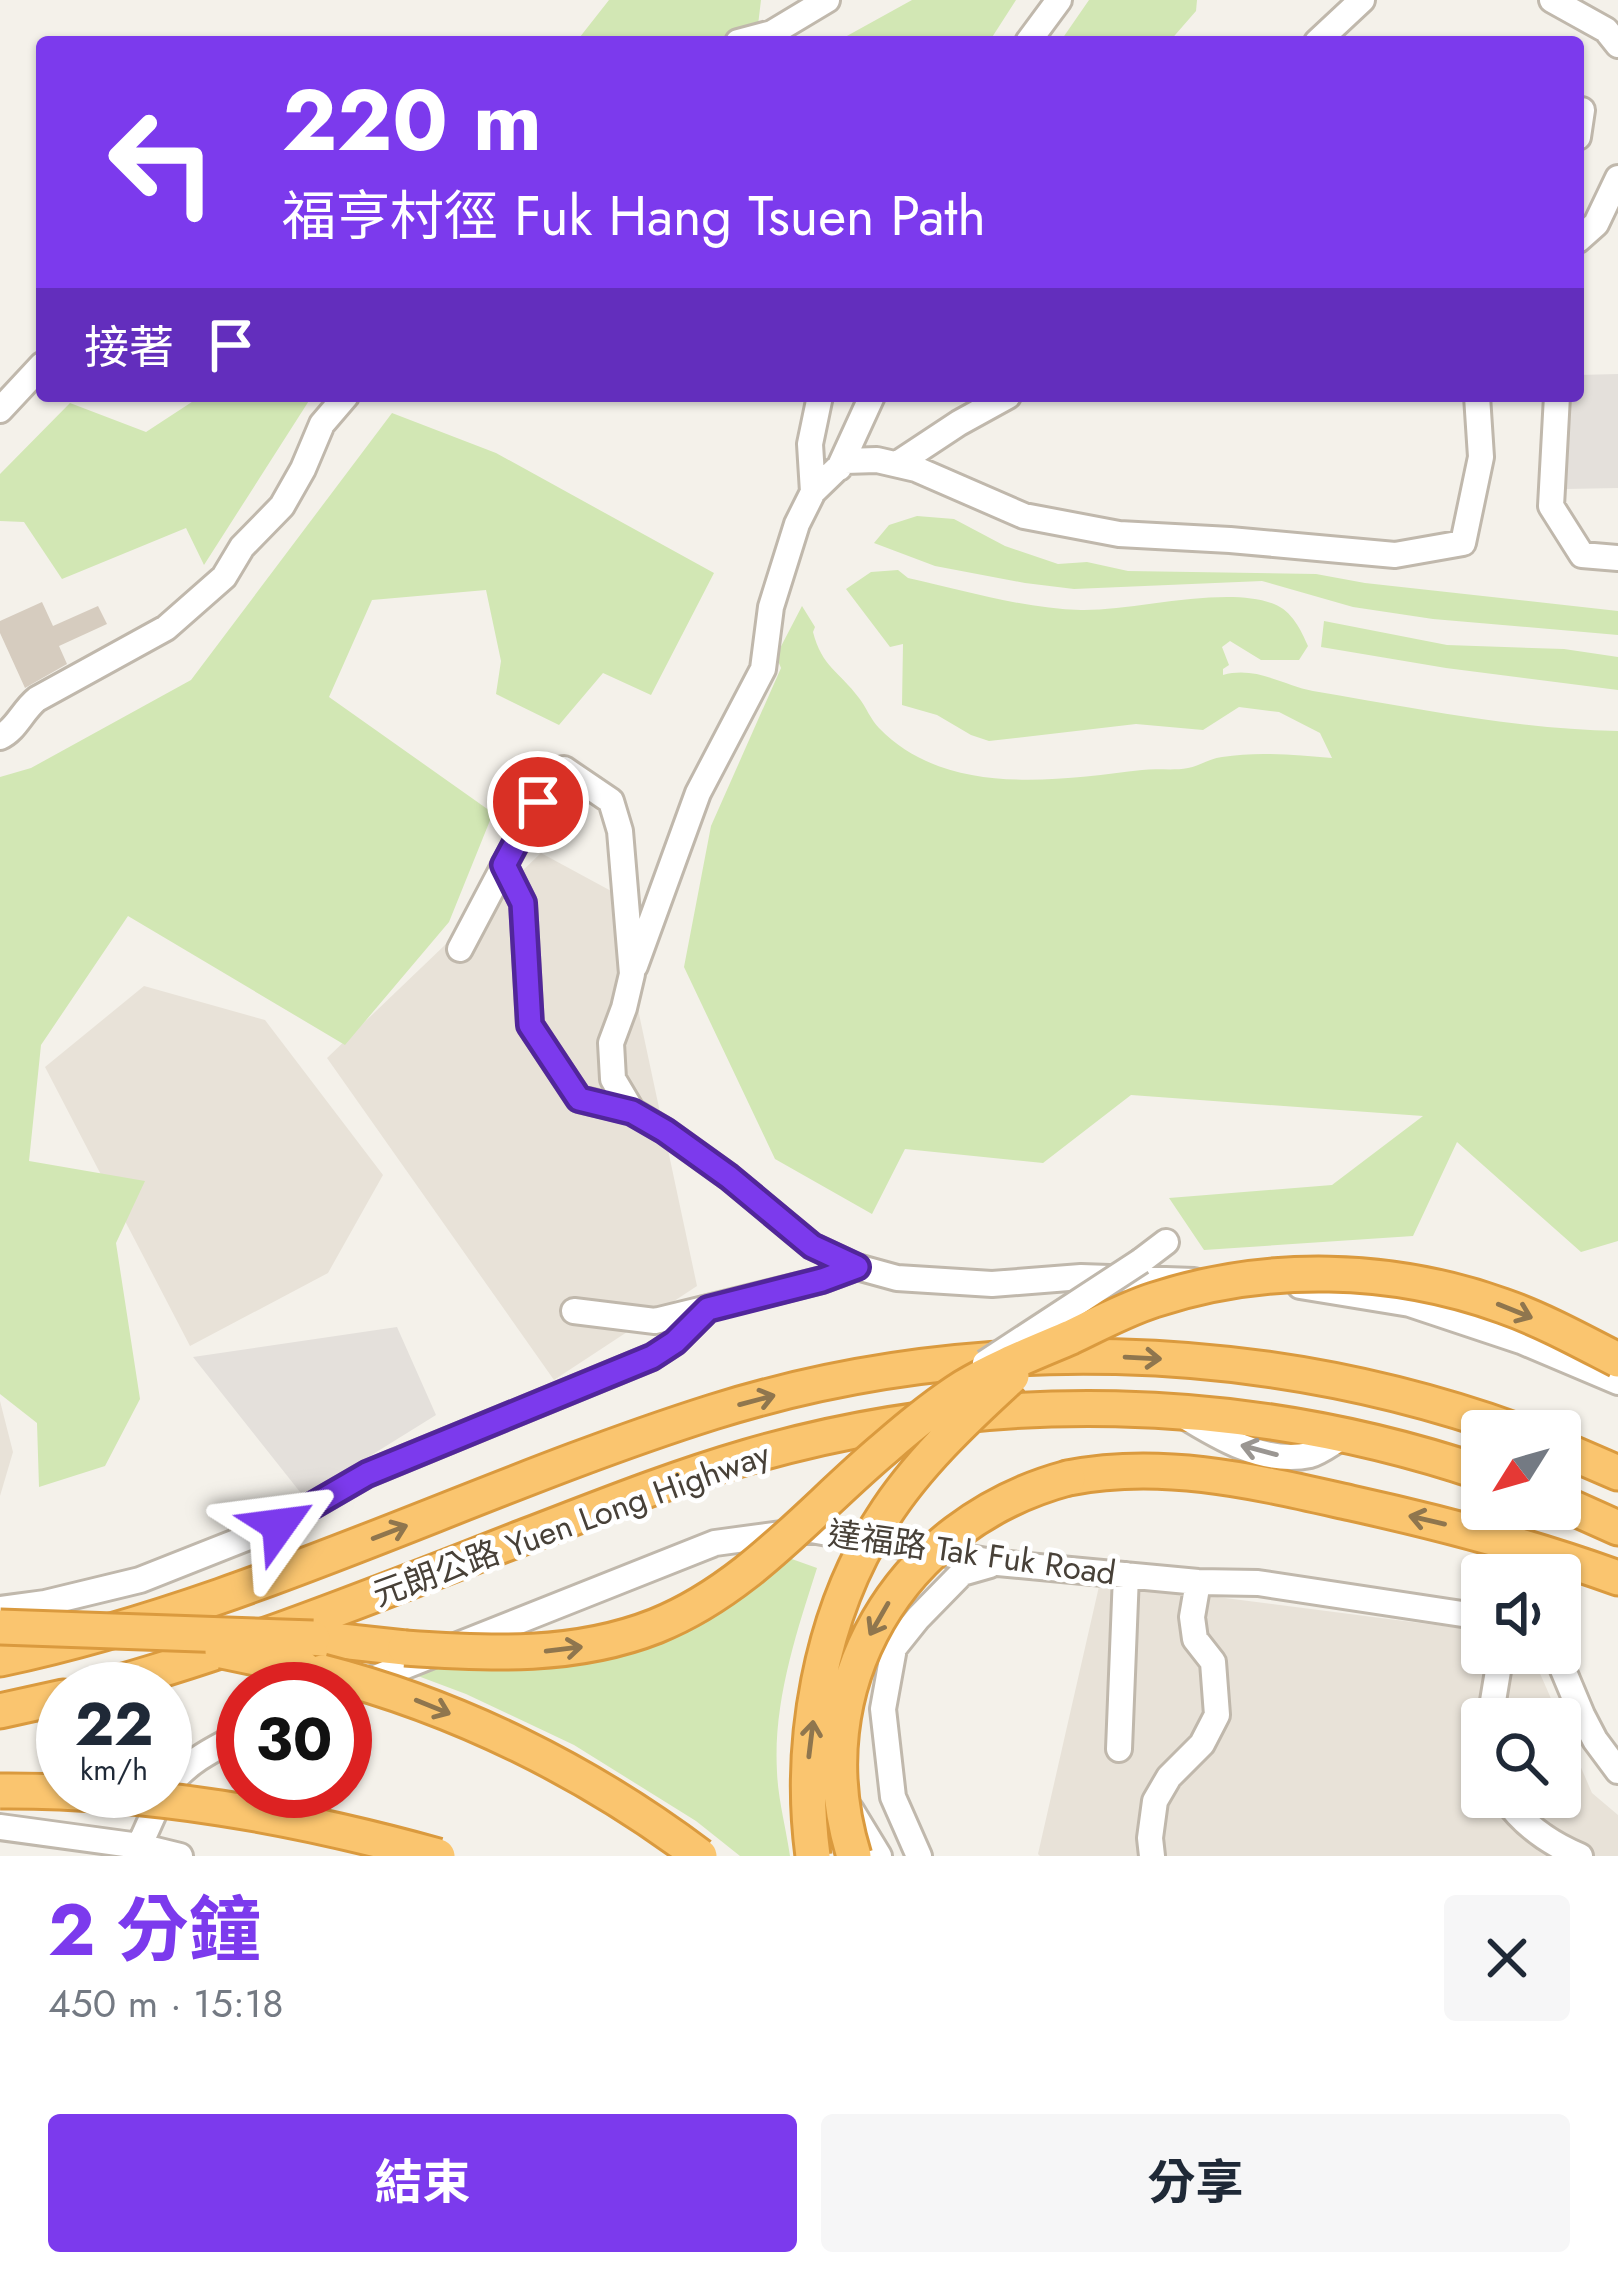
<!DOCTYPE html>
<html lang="zh-TW">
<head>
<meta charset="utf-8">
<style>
	:root { --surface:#fff; --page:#f6f6f7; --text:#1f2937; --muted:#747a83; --accent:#7c3aed }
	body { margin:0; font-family:Jost,"Noto Sans TC",sans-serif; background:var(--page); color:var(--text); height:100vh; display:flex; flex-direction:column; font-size:45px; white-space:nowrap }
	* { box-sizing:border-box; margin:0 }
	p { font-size:39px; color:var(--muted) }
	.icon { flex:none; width:66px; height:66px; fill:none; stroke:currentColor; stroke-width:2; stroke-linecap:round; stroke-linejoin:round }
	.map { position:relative; height:1856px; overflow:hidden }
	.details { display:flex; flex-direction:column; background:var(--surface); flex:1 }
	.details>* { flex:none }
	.top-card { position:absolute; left:36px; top:36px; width:1548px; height:366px; border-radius:12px; box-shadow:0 3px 9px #0004; background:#7c3aed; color:#fff; overflow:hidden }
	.needle { width:78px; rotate:233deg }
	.tools { position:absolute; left:1461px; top:1410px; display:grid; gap:24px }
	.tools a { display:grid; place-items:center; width:120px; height:120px; border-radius:12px; background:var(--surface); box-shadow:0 3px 9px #0004; font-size:60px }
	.speed { position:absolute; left:36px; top:1662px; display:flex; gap:24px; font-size:60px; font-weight:700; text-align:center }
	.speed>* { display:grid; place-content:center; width:156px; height:156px; border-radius:50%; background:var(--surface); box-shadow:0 3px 9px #0004; line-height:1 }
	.speed small { font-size:30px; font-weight:400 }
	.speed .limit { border:18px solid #d22; background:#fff; color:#111 }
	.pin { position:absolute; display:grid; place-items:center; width:102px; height:102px; color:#fff; margin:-51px; border:6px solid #fff; border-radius:50%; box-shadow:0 3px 12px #0007 }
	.me { position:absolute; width:132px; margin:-66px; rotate:59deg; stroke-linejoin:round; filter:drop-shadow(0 0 9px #0008) }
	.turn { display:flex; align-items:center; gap:42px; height:252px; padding:0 48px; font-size:54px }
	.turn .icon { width:156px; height:156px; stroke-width:2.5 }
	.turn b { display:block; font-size:84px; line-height:102px }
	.then { display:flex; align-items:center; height:114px; padding:0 48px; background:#0003; gap:24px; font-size:45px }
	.round { display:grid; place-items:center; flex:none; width:126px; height:126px; border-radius:12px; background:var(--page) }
	.headline { display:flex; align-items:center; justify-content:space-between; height:204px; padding:0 48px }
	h1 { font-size:72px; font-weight:700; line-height:90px; color:var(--accent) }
	.button { display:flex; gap:24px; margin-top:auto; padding:24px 48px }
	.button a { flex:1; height:138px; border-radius:12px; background:var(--accent); color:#fff; font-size:48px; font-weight:700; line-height:138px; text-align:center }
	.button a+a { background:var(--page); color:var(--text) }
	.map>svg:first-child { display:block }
	.residential { fill:#e8e2d8 }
	.industrial { fill:#e4e0db }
	.green { fill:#d2e7b4 }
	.building { fill:#d6ccbf }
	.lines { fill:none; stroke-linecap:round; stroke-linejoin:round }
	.minor-casing { stroke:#c0b8ac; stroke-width:30 }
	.highway-casing { stroke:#da9a3e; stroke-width:39 }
	.minor { stroke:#fff; stroke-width:24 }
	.highway { stroke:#fac56f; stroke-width:33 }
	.minor-bridge-casing { stroke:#c0b8ac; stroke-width:30; stroke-linecap:butt }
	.highway-bridge-casing { stroke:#da9a3e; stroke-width:39; stroke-linecap:butt }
	.minor-bridge { stroke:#fff; stroke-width:24 }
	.highway-bridge { stroke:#fac56f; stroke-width:33 }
	.oneway { stroke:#8f764e }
	.oneway2 { stroke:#9a9692 }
	.route-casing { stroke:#51269a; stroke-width:30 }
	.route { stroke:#7c3aed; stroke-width:21 }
	.labels { text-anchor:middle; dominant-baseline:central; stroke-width:10; stroke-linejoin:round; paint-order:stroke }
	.street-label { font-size:33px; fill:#484138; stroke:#fff }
</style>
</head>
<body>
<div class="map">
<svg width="1618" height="1856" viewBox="0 0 1618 1856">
	<rect width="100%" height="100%" fill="#f4f1ea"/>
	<path class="residential" d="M 541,853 L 613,892 L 697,1286 L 554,1380 L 327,1058 Z
		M 144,986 L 265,1020 L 383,1175 L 328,1273 L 190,1346 L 45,1067 Z
		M 0,1401 L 13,1452 L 0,1496 Z
		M 1100,1582 L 1482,1631 L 1482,1653 L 1531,1653 L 1560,1719 L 1482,1719 L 1482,1797 L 1560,1797 L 1560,1719 L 1592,1793 L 1618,1815 L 1618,1856 L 1040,1856 L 1038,1854 Z"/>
	<path class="industrial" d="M 1618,374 L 1618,488 L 1566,489 L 1564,396 L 1578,396 L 1578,375 Z
		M 397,1327 L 436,1415 L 304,1497 L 193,1357 Z"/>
	<path class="green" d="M 609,0 L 761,0 L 756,42 L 576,42 Z
		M 912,0 L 1016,0 L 989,42 L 836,42 Z
		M 1089,0 L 1197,0 L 1196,11 L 1169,42 L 1060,42 Z
		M 201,396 L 312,396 L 204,565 L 186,528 L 62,579 L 24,522 L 0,521 L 0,474 L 70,403 L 146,432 Z
		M 392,413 L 496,453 L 714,573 L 651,695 L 603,673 L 559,725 L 496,694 L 501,661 L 486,590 L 372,600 L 329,697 L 493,813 L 449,922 L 345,1045 L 128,916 L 41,1045 L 29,1161 L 145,1181 L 116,1243 L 140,1399 L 105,1466 L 39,1487 L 37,1423 L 0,1394 L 0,777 L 31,768 L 191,680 Z
		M 917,516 L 954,519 L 1005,546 L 1058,564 L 1087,562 L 1128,571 L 1316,574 L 1365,583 L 1618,611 L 1618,635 L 1433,619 L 1353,607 L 1262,581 L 1074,589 L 1025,583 L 935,566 L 874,543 L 889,525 Z
		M 898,570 L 908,578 C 963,590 1025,609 1081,610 C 1135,611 1225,585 1274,604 C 1292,611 1301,630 1308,646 L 1299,660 L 1261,660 L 1230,641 L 1222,647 L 1229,665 L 1223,669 L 1223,675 C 1256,666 1283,685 1313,691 C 1414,708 1515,729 1618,731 L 1618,1241 L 1581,1252 L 1457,1142 L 1413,1236 L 1204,1250 L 1169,1198 L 1332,1185 L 1423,1116 L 1131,1095 L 1043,1163 L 905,1149 L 872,1214 L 775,1159 L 684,967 L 711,826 L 781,668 L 776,656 L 802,606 L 815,627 L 813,632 C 822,667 839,671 859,698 C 866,707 871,720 879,728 C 947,798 1057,780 1142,770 C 1157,768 1173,771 1188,768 C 1200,766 1210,758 1222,757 C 1258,751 1297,755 1332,758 L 1320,733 L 1279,712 L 1239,707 L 1203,730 L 1136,724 L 989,741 L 971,735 L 937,715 L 902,705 L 903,644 L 890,647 L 846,589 L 871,572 Z
		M 1324,621 L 1447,645 L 1564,649 L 1618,657 L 1618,690 L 1446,668 L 1321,647 Z
		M 789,1558 L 817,1568 C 796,1634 773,1702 777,1772 C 778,1799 786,1828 790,1856 L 740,1856 L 696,1821 L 574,1745 L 466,1694 L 418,1676 L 448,1662 L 497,1667 L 548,1667 L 609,1657 L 756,1583 Z"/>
	<path class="building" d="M 42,602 L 53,626 L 98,606 L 107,624 L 59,646 L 67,664 L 25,688 L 0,633 L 0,621 Z"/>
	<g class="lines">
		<g class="minor-casing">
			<path id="minor" d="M 1552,0 L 1606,30 L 1618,45
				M 738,42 L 772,33 L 827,0
				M 1028,42 L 1059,0
				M 1317,42 L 1362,0
				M 1578,137 L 1582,110
				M 1578,240 L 1596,224 L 1618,178
				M 1557,396 L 1551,506 L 1582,555 L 1618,558
				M 0,410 L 42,365
				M 897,464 L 959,423 L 1008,396
				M 839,468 L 872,396
				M 813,492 L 845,461 L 877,460 L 916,469 L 1024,516 L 1119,534 L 1230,540 L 1395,555 L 1463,543 L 1481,457 L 1477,396
				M 0,737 C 16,730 22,711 37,699 L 166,628 L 224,577 L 242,547 L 282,506 L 303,469 L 322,424 L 346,396
				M 504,865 L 523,903 L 530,1025 L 579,1099 L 632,1111
				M 460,949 L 554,771 L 564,769 L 611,801 L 620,831 L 632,974 L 624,1008 L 611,1043 L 613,1079 L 632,1111 L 665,1131 L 729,1177 L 812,1246 L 857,1267 L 897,1278 L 992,1284 L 1081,1277 L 1194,1281
				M 635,966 L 698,793 L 763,669 L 771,607 L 797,524 L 813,492 L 810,444 L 820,396
				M 1141,1261 L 1166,1242
				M 1300,1286 L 1410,1304 L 1521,1341 L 1618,1382
				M 574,1311 L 655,1321 L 822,1280 L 857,1267
				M 1181,1414 C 1218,1437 1264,1465 1310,1455 C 1321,1452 1333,1442 1344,1436
				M 0,1609 L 45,1603 L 140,1580 L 279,1525 L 367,1474 L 652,1357 L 675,1342 L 708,1309
				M 1556,1653 L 1582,1715 L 1595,1740 L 1618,1771
				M 355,1686 L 715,1543 L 811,1530 L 998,1563 L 1198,1582 L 1258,1583 L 1482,1617
				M 1490,1719 L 1501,1653
				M 1119,1749 L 1126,1575
				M 1504,1797 C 1523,1825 1549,1843 1580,1856
				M 851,1810 L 879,1856
				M 0,1827 L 139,1846 L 180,1856
				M 139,1846 C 148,1828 155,1808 165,1792 C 182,1764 215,1748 243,1734
				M 919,1856 L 893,1797 L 883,1709 L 894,1648 L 918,1618 L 962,1573 L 990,1565
				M 1152,1856 L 1150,1838 L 1155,1801 L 1169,1777 L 1202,1744 L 1217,1715 L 1213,1662 L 1195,1639 L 1192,1617 L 1198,1582"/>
		</g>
		<g class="highway-casing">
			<path id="highway" d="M 1560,1448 L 1618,1473
				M 1068,1478 C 1164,1459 1257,1482 1351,1503 C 1442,1523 1530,1546 1618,1578
				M 1560,1502 L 1618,1528
				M 313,1638 L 405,1648
				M 0,1659 C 247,1607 473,1488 713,1412 C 972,1331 1261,1339 1517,1431
				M 95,1689 C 239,1650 377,1594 516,1540 C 592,1511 668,1480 747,1457 C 987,1387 1245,1393 1482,1473
				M 0,1711 L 63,1697"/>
		</g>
		<use href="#minor" class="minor"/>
		<use href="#highway" class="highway"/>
		<g class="minor-bridge-casing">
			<path id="minor-bridge" d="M 985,1363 L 1141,1261"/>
		</g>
		<g class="highway-bridge-casing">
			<path id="highway-bridge" d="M 0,1627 L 313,1638
				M 405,1648 C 491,1654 575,1658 656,1626 C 748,1589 811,1510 885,1448 C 909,1427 937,1404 964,1387 C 997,1367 1036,1352 1071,1337 C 1098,1324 1126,1309 1154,1300 C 1267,1263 1392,1266 1503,1306 C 1543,1320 1581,1341 1618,1360
				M 222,1651 L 303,1668
				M 322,1672 C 458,1707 587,1771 700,1856
				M 0,1791 C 149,1790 294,1816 438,1856
				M 813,1856 C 798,1744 820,1615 882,1519 C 915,1466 966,1418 1012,1376
				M 854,1856 C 801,1687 900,1523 1068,1478"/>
		</g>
		<use href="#minor-bridge" class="minor-bridge"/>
		<use href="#highway-bridge" class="highway-bridge"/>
	</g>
	<defs><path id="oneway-shaft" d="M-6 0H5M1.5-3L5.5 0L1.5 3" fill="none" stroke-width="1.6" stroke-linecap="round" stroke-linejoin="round" transform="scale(3)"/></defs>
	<g class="oneway">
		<use href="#oneway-shaft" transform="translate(1515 1311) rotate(22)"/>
		<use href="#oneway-shaft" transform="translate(1143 1358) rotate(3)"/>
		<use href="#oneway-shaft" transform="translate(757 1400) rotate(-15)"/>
		<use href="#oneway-shaft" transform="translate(1427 1520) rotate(-167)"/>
		<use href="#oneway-shaft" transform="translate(390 1532) rotate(-21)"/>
		<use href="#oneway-shaft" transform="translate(879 1619) rotate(120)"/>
		<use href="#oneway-shaft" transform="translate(564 1649) rotate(-7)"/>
		<use href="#oneway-shaft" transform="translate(433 1707) rotate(22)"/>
		<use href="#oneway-shaft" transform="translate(811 1739) rotate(-83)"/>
	</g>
	<use class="oneway2" href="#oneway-shaft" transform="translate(1259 1450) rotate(-165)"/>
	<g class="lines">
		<g class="route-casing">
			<path id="route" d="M 279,1525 L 367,1474 L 652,1357 L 675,1342 L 708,1309 L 822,1280 L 857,1267 L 812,1246 L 729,1177 L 665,1131 L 632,1112 L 579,1099 L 530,1025 L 523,903 L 504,865 L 538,802"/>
		</g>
		<use href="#route" class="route"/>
	</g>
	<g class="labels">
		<g class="street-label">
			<text transform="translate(571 1524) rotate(-20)">元朗公路 Yuen Long Highway</text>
			<text transform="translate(972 1553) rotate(8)">達福路 Tak Fuk Road</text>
		</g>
	</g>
</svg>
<div class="tools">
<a><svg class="needle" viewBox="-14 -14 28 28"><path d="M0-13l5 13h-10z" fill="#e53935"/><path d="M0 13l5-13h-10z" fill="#747a83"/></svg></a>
<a><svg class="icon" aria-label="sound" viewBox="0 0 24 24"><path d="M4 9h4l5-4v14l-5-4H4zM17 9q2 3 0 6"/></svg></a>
<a><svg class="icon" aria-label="search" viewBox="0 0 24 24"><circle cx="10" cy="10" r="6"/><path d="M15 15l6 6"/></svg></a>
</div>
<div class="speed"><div>22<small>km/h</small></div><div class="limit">30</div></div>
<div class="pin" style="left:538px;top:802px;background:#d93025"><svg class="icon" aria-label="arrive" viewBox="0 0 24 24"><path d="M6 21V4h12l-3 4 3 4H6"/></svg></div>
<svg class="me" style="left:279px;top:1525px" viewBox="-20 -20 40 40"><path d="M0-17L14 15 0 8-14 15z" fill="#7c3aed" stroke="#fff" stroke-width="4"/></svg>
<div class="top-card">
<div class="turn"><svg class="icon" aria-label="left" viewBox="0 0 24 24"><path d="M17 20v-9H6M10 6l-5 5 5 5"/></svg><div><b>220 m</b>福亨村徑 Fuk Hang Tsuen Path</div></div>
<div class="then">接著<svg class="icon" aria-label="arrive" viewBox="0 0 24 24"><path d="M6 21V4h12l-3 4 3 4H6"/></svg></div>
</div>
</div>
<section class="details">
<div class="headline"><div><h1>2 分鐘</h1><p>450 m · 15:18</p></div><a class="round"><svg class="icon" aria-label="close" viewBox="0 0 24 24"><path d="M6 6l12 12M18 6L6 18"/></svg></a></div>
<div class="button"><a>結束</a><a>分享</a></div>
</section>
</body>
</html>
